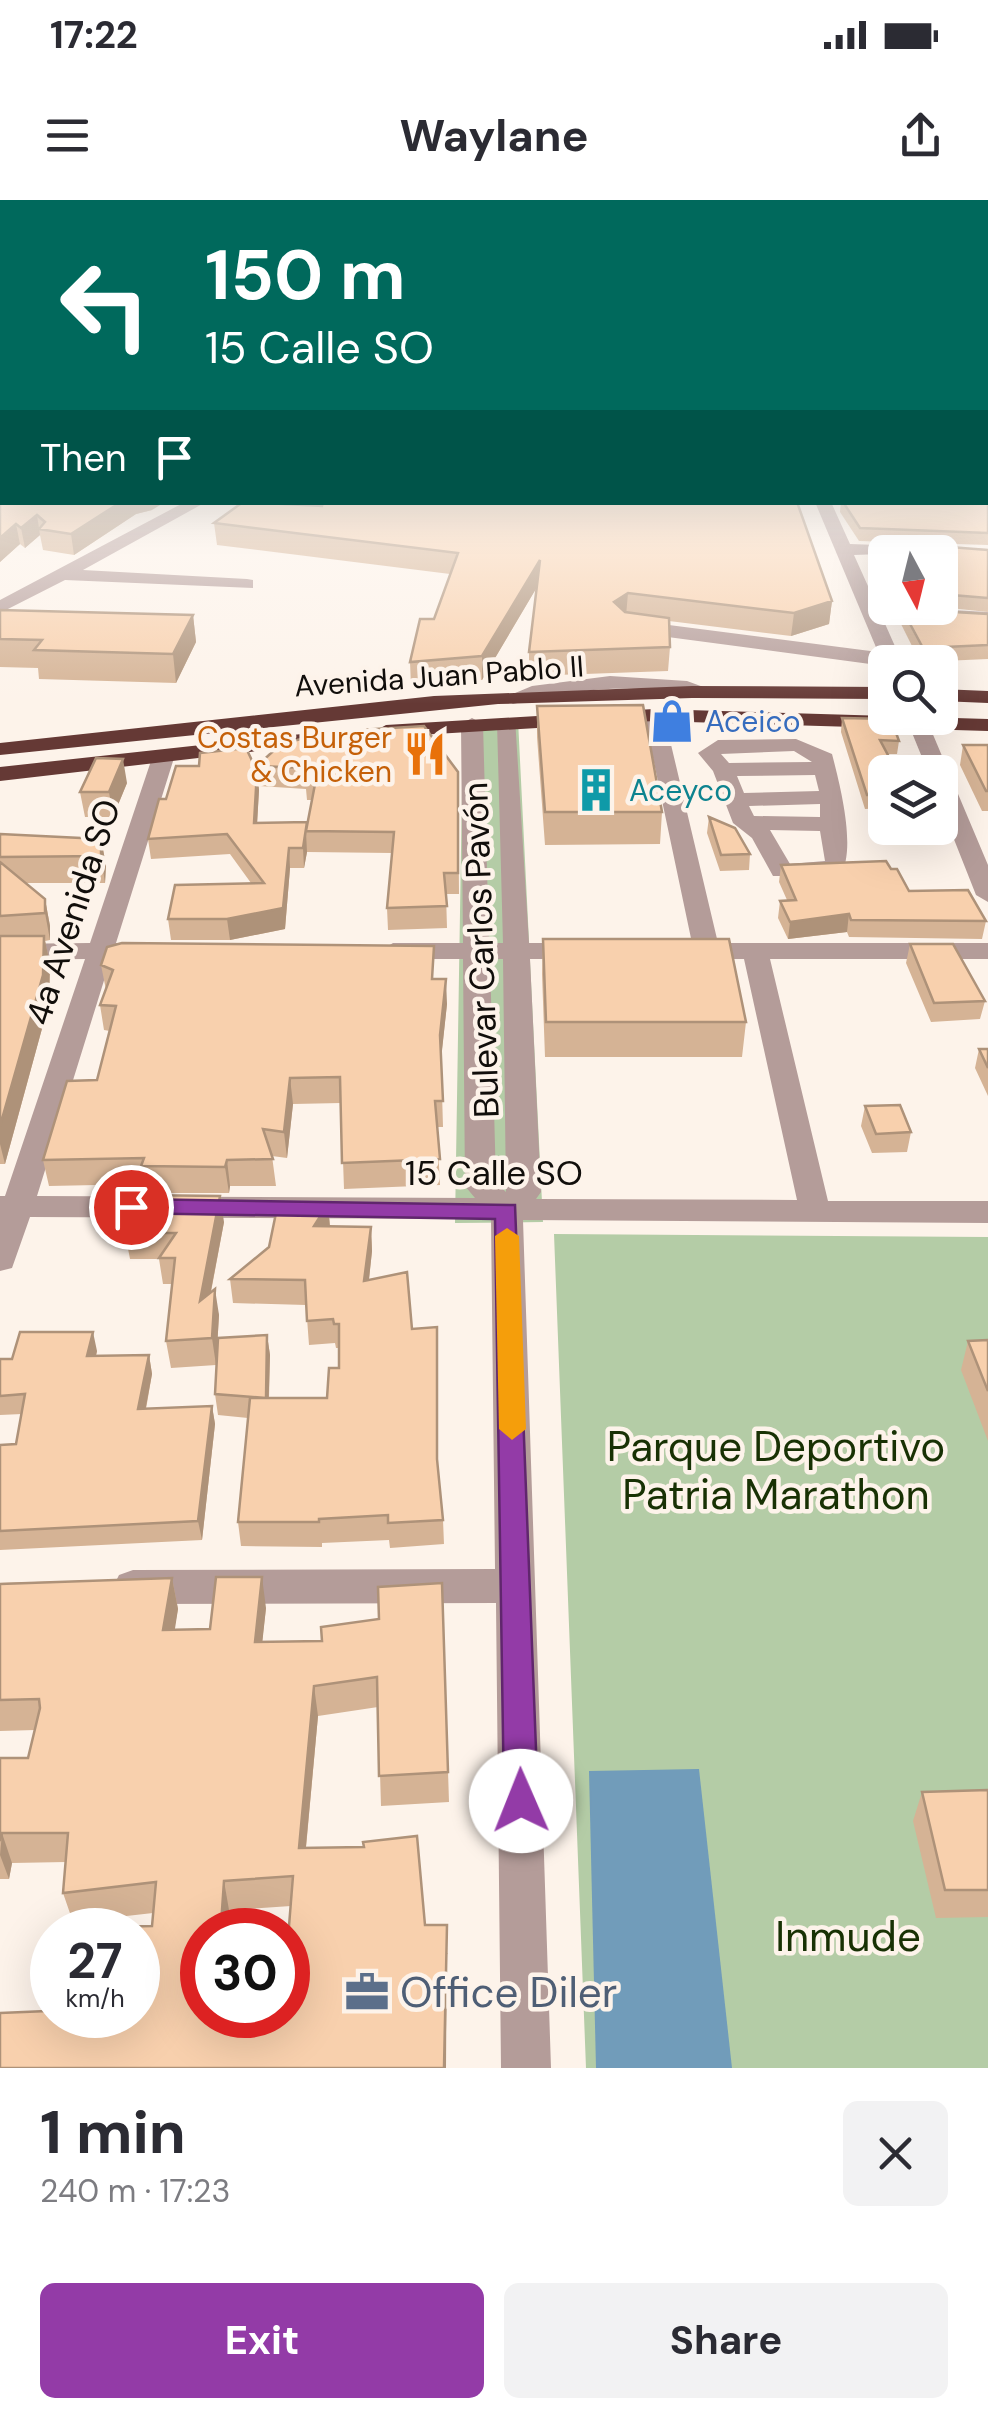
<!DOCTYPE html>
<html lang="en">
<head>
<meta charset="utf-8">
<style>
	:root { --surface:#fff; --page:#f2f2f3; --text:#2b2b33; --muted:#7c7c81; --accent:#933ba7 }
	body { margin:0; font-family:"DM Sans",sans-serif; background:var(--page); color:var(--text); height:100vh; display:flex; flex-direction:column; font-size:38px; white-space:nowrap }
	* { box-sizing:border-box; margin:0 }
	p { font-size:32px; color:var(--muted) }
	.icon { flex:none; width:55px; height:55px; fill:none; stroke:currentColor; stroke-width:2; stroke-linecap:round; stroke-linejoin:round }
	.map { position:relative; height:1868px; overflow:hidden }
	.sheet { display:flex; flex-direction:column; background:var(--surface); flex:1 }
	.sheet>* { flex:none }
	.guide { position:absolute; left:0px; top:0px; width:990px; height:305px; box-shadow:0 10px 40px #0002; background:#00695c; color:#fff; overflow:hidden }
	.needle { width:65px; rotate:173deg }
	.tools { position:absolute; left:868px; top:335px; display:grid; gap:20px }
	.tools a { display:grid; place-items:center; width:90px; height:90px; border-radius:15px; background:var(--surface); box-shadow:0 10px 40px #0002; font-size:50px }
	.speed { position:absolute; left:30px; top:1708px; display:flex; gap:20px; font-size:50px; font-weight:700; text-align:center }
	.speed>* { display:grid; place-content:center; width:130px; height:130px; border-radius:50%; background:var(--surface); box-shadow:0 10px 40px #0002; line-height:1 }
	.speed small { font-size:25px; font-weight:400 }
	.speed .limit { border:15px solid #d22; background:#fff; color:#111 }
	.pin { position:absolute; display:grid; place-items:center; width:85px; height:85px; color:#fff; margin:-42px; border:5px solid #fff; border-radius:50%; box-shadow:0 2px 10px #0007 }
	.me { position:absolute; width:110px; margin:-55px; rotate:359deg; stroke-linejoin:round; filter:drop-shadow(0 0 8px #0008) }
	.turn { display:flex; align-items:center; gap:35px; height:210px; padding:0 40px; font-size:45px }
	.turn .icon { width:130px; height:130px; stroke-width:2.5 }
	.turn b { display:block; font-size:70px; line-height:85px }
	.then { display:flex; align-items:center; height:95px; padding:0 40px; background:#0003; gap:20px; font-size:38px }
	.round { display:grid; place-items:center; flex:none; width:105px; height:105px; border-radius:15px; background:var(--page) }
	.summary { display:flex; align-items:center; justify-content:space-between; height:170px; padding:0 40px }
	h1 { font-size:60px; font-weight:700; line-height:75px }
	.button { display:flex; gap:20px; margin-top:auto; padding:20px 40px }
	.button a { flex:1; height:115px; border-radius:15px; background:var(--accent); color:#fff; font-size:40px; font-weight:700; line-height:115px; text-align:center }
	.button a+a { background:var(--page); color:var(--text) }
	.status { display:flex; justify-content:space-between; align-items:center; height:70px; padding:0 50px; background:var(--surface); direction:ltr }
	.status svg { height:28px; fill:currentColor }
	header { display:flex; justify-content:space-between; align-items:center; height:130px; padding:0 40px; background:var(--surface); font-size:45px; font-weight:700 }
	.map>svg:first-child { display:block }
	.green { fill:#b4cca6 }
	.water { fill:#719cba }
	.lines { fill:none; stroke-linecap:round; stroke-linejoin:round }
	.minor { fill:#b49c99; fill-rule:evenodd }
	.highway { fill:#653935; fill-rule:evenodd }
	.wall { fill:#d5b395; fill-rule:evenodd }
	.shaded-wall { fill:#ae9279 }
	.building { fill:#f8d0ad; stroke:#ae9279; stroke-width:2.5; fill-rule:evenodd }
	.route { fill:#933ba7; stroke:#60266d; stroke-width:2.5 }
	.slow { fill:#f59e0b }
	.labels { text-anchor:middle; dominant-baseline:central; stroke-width:9; stroke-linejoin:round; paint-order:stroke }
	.far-street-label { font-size:30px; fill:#110e0b; stroke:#fdf3ea }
	.far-shop-label { font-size:30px; fill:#366cbe; stroke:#fdf3ea; text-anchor:start }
	.far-food-label { font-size:30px; fill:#c56008; stroke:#fdf3ea; text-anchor:end }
	.far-culture-label { font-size:30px; fill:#0d838f; stroke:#fdf3ea; text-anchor:start }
	.street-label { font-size:35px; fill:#110e0b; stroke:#fdf3ea }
	.near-park-label { font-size:42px; fill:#183104; stroke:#fdf3ea }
	.near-service-label { font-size:42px; fill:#4e5e75; stroke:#fdf3ea; text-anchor:start }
</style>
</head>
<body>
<div class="status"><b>17:22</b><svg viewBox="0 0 49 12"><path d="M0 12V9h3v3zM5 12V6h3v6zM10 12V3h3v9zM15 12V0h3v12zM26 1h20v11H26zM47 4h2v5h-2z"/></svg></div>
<header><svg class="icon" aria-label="menu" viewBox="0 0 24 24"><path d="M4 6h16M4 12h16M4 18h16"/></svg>Waylane<svg class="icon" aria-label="share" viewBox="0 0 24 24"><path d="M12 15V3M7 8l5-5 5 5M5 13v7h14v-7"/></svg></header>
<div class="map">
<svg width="988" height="1868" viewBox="0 0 988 1868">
	<rect width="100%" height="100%" fill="#fdf3ea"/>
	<path class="green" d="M 518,520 L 543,1022 L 455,1023 L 463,526 Z
		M 554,1034 L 988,1037 L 988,1868 L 586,1868 Z"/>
	<path class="water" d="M 699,1569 L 732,1868 L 596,1868 L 589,1571 Z"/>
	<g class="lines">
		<path class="minor" d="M 185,302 L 206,302 L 83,370 L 247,379 L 253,380 L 253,388 L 65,380 L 0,413 L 0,400 Z
			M 815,302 L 831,302 L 850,344 L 988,349 L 988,359 L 940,358 L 940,352 L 854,355 L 877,406 L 988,412 L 988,424 L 882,417 L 902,462 L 885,462 L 885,466 L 630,432 L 621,426 L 630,420 L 878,452 Z
			M 610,476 L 687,481 L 717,492 L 707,498 C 642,482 577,488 513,504 L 503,498 L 532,486 Z
			M 654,509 L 664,515 L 718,743 L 988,743 L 988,759 L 770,759 L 828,1001 L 988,1001 L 988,1023 L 523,1020 L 551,1868 L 501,1868 L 496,1403 L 133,1404 L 119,1399 L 113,1387 L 119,1375 L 133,1370 L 495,1369 L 491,1019 L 30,1017 L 12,1068 L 0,1071 L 0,996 L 5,996 L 85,759 L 0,760 L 0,744 L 90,743 L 152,558 L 155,553 L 171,553 L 174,558 L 116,743 L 147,742 L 160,750 L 147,758 L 111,758 L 37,996 L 475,998 L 465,986 L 463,759 L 393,759 L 380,751 L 393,743 L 463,743 L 461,524 L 472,518 L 483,524 L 489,743 L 503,743 L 497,522 L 501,518 L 515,518 L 529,743 L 582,743 L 595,751 L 582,759 L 530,759 L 541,992 L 536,999 L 797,1000 L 744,759 L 693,759 L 680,751 L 692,743 L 644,515 ZM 490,759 L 503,759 L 506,992 L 496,983 Z
			M 906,518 L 926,518 L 988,665 L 988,702 L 976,695 L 940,604 L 940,572 L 928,572 Z
			M 796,539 L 832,554 C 840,585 857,650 840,676 L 773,676 L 752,638 L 733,623 L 713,571 L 698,553 L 718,540 ZM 794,551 L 812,562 L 729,563 L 721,554 ZM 815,575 L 819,591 L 744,593 L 737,576 ZM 820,604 L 820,617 L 754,616 L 749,606 ZM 770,630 L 820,631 L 825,661 L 790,664 Z"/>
		<path class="highway" d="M 692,486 L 885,487 L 885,499 L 692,498 L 498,504 L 0,555 L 0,543 L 434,496 Z
			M 940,489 L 988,491 L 988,503 L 940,501 Z
			M 654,509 L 988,519 L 988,531 L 654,521 L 386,537 L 375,531 L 386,525 Z
			M 320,532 L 328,533 L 328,543 L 0,581 L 0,567 Z"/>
	</g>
	<path class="wall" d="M 0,243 L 152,310 L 136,314 L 74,355 L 43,350 L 40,335 L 25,348 L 20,344 L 0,362 Z
		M 988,249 L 988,345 L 859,341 L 840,312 L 841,302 L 988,302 Z
		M 322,306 L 832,401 L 829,424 L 791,436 L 669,421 L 670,447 L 668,471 L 529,476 L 529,452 L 537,387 L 482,480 L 411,486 L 410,462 L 434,419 L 450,374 L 217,345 L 214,323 Z
		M 911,344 L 988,350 L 988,412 L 940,407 L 940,352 L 910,352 Z
		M 902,409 L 988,414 L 988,459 L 920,462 L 900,422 Z
		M 0,410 L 193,415 L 196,442 L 176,483 L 39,479 L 38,468 L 0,467 Z
		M 537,506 L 662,612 L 660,644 L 545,645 L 537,537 Z
		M 842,518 L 899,541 L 897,554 L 887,554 L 885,572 L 885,608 L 865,609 L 841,532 Z
		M 963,545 L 988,545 L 988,611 L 982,611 L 960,565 Z
		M 257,566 L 458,572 L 459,694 L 446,694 L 447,728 L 388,730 L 387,708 L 392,653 L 307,652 L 304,668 L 290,668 L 285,729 L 230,740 L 171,740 L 168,719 L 251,683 L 230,654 L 151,659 L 148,639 L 166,599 L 257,571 L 259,590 L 257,623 L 307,622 L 312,600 L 307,600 L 306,589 L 259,586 Z
		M 127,583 L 113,617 L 85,617 L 80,592 Z
		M 709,617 L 750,654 L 749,670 L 720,671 L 707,633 Z
		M 0,634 L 101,639 L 106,665 L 105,683 L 26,683 L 45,699 L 50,726 L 50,740 L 45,741 L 50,764 L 49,803 L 5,964 L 0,964 Z
		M 781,665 L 891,669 L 909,691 L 986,721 L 982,739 L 849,737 L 847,732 L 788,739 L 778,718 L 780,701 L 787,700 L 779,682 Z
		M 543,739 L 746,822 L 742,857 L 545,857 L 542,774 Z
		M 910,744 L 985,801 L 980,819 L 931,822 L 906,763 Z
		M 101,765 L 434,779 L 447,804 L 441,858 L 443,927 L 437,927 L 440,985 L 344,989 L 341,903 L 293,904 L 287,958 L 272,956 L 276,986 L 230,986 L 229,993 L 146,993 L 144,984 L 49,986 L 43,960 L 97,880 L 110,831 L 104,830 L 100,805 L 106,790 Z
		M 979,849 L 988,849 L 988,896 L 975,868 Z
		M 865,906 L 911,932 L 907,952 L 872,953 L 861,926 Z
		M 328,1004 L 330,1027 L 371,1027 L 372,1051 L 369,1080 L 412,1129 L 438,1266 L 443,1320 L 444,1344 L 390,1348 L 389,1340 L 322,1343 L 322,1347 L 241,1346 L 238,1322 L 248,1218 L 218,1215 L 215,1194 L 267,1135 L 270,1155 L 269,1198 L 327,1198 L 339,1168 L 339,1148 L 336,1148 L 335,1143 L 309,1145 L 306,1105 L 233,1103 L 230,1079 Z
		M 224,1022 L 211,1092 L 219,1115 L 216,1165 L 171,1168 L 166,1141 L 172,1084 L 163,1084 L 159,1059 L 130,1059 L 125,1033 Z
		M 988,1140 L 988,1241 L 961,1170 L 968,1141 Z
		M 97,1151 L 96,1156 L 149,1155 L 152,1174 L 146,1209 L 212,1206 L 215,1224 L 202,1340 L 0,1350 L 0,1245 L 16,1244 L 22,1214 L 0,1215 L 0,1159 Z
		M 172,1378 L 178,1409 L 174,1430 L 210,1429 L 266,1408 L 262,1442 L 322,1441 L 379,1419 L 442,1383 L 449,1602 L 381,1606 L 378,1507 L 318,1516 L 306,1648 L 425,1725 L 448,1754 L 47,1811 L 152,1726 L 153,1713 L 73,1722 L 63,1693 L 66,1662 L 12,1663 L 9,1679 L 0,1679 L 0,1558 L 28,1558 L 35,1530 L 0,1531 L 0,1383 ZM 291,1706 L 289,1726 L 229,1725 L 229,1710 Z
		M 988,1590 L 988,1717 L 936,1718 L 913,1621 L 922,1592 Z"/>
	<path class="shaded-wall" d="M 121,302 L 165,302 L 152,310 L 136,314 L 74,355 L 71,334 Z
		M 37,315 L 40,335 L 25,348 L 21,328 Z
		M 16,324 L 20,344 L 0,362 L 0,338 Z
		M 540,360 L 540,382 L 482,480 L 482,456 Z
		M 628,393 L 626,416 L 614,402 Z
		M 832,401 L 829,424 L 791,436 L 794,413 Z
		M 193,415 L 196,442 L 176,483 L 173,454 Z
		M 123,559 L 127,583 L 113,617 L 109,592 Z
		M 257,571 L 259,590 L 256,643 L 254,623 Z
		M 306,632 L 307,652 L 304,668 L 303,648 Z
		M 101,639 L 106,665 L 105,683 L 101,656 Z
		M 289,648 L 290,668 L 285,729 L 230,740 L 227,719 L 283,708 Z
		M 45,699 L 50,726 L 50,740 L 45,713 Z
		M 849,714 L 847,732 L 788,739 L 790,722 Z
		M 44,736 L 50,764 L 49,803 L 5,964 L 0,944 L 0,926 Z
		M 446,779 L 447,804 L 441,860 L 440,835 Z
		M 290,878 L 293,904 L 287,958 L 284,932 Z
		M 227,960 L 230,986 L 229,993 L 225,967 Z
		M 220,996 L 224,1022 L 204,1127 L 200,1101 Z
		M 328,1004 L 330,1028 L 314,1026 Z
		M 371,1027 L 372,1051 L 366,1106 L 364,1081 Z
		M 215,1089 L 219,1115 L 216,1165 L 212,1138 Z
		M 93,1132 L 97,1151 L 91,1175 L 87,1156 Z
		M 267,1135 L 270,1155 L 268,1220 L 266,1200 Z
		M 149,1155 L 152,1174 L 142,1228 L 138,1209 Z
		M 212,1206 L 215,1224 L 202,1340 L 198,1321 Z
		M 262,1377 L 266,1408 L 259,1473 L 255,1442 Z
		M 172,1378 L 178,1409 L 170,1461 L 163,1430 Z
		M 314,1486 L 318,1516 L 303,1678 L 299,1648 Z
		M 2,1633 L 12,1663 L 9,1679 L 0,1655 Z
		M 224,1681 L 229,1710 L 228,1730 L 221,1725 Z
		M 447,1725 L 446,1868 L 444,1868 Z"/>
	<path class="building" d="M 0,243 L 2,243 L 2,302 L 121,302 L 71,334 L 39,329 L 45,322 L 37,315 L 21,328 L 16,324 L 0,338 L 0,257 L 2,248 L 0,248 Z
		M 988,249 L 988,333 L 860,328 L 843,302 L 988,302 Z
		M 243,302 L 322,306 L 323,302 L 797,302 L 832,401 L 794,413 L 628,393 L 614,402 L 625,412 L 669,418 L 670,447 L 529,452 L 540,360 L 482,456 L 410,462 L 420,419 L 434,419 L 458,353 L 214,323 Z
		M 911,344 L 988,350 L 988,398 L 940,394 L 940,352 L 916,352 Z
		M 902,409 L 988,414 L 988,445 L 923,448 Z
		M 0,410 L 193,415 L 173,454 L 34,450 L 42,440 L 0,439 Z
		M 643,505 L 662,612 L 545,612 L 537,506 Z
		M 842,518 L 891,519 L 899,541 L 880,540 L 897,572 L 885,572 L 885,594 L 867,595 Z
		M 424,526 L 458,572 L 458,673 L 444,673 L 447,706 L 387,708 L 394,632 L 306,631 L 316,579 L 305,579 L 307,568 L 257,566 L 282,543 L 342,531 Z
		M 963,545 L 988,545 L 988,591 L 986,591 Z
		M 246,548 L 257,571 L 254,623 L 307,622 L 303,648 L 289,648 L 283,708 L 227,719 L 168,719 L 175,685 L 264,683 L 227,634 L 148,639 L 159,599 L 166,599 L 176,566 L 199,566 L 200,553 Z
		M 96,558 L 123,559 L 109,592 L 80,592 Z
		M 709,617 L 735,628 L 750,654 L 721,655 Z
		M 0,634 L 101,639 L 101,656 L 0,657 Z
		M 886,661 L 891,669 L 897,669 L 909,691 L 968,690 L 986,721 L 851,720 L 849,714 L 790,722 L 780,701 L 796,700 L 781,665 Z
		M 0,662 L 45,699 L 45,713 L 0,716 Z
		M 0,736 L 44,736 L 43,775 L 0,926 Z
		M 543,739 L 729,739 L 746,822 L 546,822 Z
		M 122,743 L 434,746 L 432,779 L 446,779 L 440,835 L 443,901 L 435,901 L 440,959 L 342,963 L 340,877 L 290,878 L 284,932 L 263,929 L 273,959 L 227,960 L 225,967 L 141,966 L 144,958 L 43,960 L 67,881 L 97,880 L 116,806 L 100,805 L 113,770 L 101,765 L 107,747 Z
		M 910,744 L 953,744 L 985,801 L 934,803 Z
		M 979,849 L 988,849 L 988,868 Z
		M 900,905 L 911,932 L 876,934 L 865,906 Z
		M 134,995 L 220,996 L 200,1101 L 215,1089 L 212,1138 L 166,1141 L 175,1058 L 159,1058 L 176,1033 L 125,1033 Z
		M 328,1004 L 314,1026 L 371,1027 L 364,1081 L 407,1072 L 412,1129 L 437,1127 L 437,1259 L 443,1320 L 388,1323 L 388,1315 L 319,1319 L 319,1322 L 238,1322 L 250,1198 L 327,1198 L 329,1168 L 339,1168 L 339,1124 L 334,1124 L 333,1119 L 307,1121 L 305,1080 L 230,1079 L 269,1047 L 276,1013 Z
		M 20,1132 L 93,1132 L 87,1156 L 149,1155 L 138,1209 L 212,1206 L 198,1321 L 0,1331 L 0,1245 L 16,1244 L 25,1194 L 0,1196 L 0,1159 L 12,1159 Z
		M 267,1135 L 266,1198 L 215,1194 L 218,1138 Z
		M 988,1140 L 988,1191 L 968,1141 Z
		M 216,1377 L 262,1377 L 255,1442 L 322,1441 L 321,1427 L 379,1419 L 378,1387 L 442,1383 L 448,1572 L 379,1576 L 377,1477 L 314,1486 L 299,1648 L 364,1647 L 363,1642 L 417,1636 L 425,1725 L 447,1725 L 444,1868 L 0,1868 L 0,1813 L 47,1811 L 52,1781 L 52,1815 L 138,1815 L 138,1730 L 62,1730 L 62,1728 L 152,1726 L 156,1682 L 63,1693 L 68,1633 L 2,1633 L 0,1641 L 0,1558 L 28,1558 L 40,1508 L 39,1499 L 0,1500 L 0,1384 L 172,1378 L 163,1430 L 210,1429 ZM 293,1676 L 289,1726 L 221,1725 L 224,1681 ZM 202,1730 L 288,1730 L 288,1815 L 202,1815 Z
		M 988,1590 L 988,1690 L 945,1690 L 922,1592 Z"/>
	<linearGradient id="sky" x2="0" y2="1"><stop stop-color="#78aad6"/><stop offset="0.48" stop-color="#fefaf6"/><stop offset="1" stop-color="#fefaf6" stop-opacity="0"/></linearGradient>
	<rect width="988" height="504" fill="url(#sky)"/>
	<path class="route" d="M 131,999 L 515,1005 L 538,1601 L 533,1612 L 521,1617 L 509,1612 L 504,1601 L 495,1019 L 123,1013 L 119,1007 Z"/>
	<path class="slow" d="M 507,1028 L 519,1036 L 526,1229 L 512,1240 L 499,1229 L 495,1036 Z"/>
	<defs>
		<g id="shop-bare" transform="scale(3.45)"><path d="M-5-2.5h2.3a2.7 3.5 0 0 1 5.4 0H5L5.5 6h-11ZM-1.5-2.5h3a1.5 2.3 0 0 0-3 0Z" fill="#3f7fe0" stroke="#fdf3ea" stroke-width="2.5" paint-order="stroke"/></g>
		<g id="restaurant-bare" transform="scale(3.45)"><path d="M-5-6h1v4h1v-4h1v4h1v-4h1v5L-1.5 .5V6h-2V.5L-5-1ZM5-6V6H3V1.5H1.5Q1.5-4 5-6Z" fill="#e8710a" stroke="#fdf3ea" stroke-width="2.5" paint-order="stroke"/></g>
		<g id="building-bare" transform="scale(3.45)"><path d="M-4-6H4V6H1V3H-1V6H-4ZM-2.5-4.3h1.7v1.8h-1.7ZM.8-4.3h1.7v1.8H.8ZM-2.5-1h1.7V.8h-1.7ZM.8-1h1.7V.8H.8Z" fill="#0f9aa8" stroke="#fdf3ea" stroke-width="2.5" paint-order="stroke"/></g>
		<g id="office-bare" transform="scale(3.45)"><path d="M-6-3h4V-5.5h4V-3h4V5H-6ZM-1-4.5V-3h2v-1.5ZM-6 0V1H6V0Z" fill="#5c6f8a" stroke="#fdf3ea" stroke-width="2.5" paint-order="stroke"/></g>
	</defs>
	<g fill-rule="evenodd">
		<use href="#shop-bare" x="672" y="521"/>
		<use href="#restaurant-bare" x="425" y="554"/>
		<use href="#building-bare" x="596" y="590"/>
		<use href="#office-bare" x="367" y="1792"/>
	</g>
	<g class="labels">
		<g class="far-street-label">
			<text transform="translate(439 476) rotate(-4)">Avenida Juan Pablo II</text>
		</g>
		<g class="far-shop-label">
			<text x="705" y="521">Aceico</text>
		</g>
		<g class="far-food-label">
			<text x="392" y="537">Costas Burger<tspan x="392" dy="34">&amp; Chicken</tspan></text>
		</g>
		<g class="far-culture-label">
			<text x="629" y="590">Aceyco</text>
		</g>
		<g class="street-label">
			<text transform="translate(73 712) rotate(-72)">4a Avenida SO</text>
			<text transform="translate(481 750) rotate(-92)">Bulevar Carlos Pavón</text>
			<text x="494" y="973">15 Calle SO</text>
		</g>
		<g class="near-park-label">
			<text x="776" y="1246">Parque Deportivo<tspan x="776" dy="48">Patria Marathon</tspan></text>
			<text x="848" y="1736">Inmude</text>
		</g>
		<g class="near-service-label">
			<text x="400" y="1792">Office Diler</text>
		</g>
	</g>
</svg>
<div class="tools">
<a><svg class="needle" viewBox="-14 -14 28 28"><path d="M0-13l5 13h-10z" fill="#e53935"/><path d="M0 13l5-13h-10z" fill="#7c7c81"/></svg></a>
<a><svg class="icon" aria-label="search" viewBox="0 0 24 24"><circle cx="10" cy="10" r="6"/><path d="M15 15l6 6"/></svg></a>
<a><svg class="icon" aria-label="layers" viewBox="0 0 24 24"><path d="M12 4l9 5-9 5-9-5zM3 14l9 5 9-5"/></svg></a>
</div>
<div class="speed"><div>27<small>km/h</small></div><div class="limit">30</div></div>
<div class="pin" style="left:131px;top:1007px;background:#d93025"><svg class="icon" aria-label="arrive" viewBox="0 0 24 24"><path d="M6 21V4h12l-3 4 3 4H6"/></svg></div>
<svg class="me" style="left:521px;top:1601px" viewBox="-20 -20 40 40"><circle r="19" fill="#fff"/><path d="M0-13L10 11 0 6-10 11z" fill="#933ba7"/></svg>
<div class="guide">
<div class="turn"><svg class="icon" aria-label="left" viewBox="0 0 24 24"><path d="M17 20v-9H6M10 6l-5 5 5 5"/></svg><div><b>150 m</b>15 Calle SO</div></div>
<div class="then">Then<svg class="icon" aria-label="arrive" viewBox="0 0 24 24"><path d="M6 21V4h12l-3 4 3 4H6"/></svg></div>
</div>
</div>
<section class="sheet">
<div class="summary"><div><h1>1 min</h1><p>240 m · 17:23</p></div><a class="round"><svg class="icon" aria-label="close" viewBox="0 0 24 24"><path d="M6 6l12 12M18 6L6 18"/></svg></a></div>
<div class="button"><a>Exit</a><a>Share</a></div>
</section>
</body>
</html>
